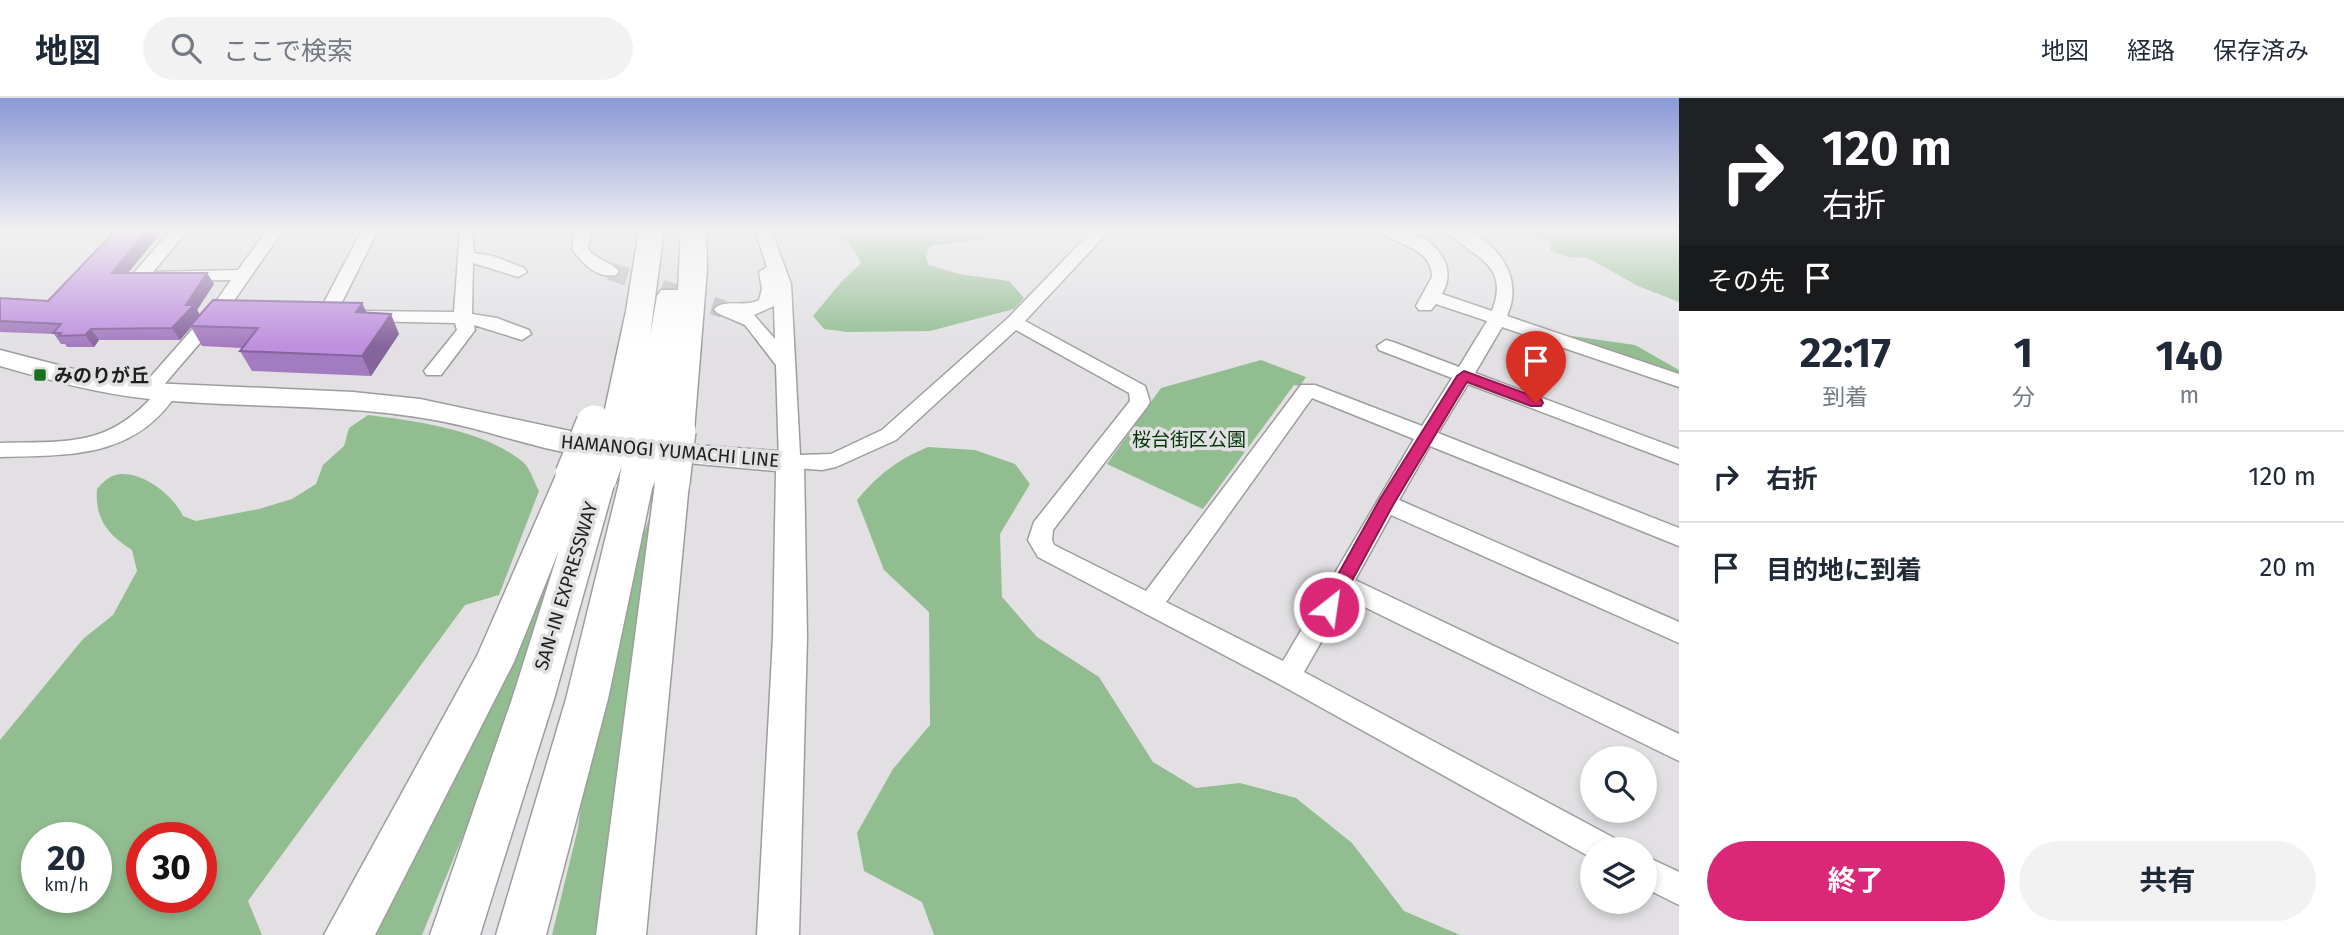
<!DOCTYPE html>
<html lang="ja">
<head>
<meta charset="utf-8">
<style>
	:root { --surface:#fff; --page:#f2f2f3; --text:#1f2937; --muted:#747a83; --line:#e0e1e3; --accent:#db2777 }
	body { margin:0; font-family:"Fira Sans","Noto Sans JP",sans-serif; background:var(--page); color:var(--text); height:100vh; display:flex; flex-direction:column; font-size:26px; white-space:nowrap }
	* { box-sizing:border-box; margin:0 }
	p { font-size:23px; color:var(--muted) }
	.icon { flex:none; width:38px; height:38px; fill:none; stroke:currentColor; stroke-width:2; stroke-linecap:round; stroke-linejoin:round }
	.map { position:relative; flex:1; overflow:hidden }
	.side { display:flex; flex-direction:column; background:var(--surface); width:665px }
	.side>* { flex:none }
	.top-card { background:#202124; color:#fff; overflow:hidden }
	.controls { position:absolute; left:1580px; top:648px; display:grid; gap:14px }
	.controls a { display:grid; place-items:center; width:77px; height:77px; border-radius:50%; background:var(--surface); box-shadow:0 4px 10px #0003; font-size:35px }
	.speed { position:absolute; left:21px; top:724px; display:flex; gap:14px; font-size:35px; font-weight:700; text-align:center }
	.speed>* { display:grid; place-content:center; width:91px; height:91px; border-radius:50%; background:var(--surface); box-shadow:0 4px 10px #0003; line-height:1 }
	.speed small { font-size:18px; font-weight:400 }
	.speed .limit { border:10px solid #d22; background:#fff; color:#111 }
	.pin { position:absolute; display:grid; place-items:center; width:60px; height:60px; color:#fff; margin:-72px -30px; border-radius:50% 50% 50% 0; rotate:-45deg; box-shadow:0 0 7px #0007 }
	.pin .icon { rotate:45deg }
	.me { position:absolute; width:77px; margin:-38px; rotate:30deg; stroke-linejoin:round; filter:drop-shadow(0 0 5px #0008) }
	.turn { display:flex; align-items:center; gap:24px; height:147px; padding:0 28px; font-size:32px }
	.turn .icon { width:91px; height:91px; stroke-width:2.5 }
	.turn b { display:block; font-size:49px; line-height:60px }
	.then { display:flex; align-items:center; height:66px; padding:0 28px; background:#0003; gap:14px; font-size:26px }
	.eta { display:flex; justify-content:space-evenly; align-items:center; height:119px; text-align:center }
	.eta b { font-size:42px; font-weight:700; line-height:49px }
	.button { display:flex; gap:14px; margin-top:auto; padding:14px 28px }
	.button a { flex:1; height:80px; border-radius:42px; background:var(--accent); color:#fff; font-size:28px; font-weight:700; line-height:80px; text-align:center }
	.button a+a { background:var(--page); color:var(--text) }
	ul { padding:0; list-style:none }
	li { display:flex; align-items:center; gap:21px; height:91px; padding:0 28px; border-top:2px solid var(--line) }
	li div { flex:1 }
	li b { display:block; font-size:26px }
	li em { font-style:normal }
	header { display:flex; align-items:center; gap:42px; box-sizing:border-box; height:98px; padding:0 35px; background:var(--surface); border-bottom:2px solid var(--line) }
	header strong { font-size:33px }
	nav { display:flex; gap:38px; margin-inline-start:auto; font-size:24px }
	.search { width:490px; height:63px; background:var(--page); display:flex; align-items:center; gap:18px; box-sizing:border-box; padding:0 24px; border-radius:38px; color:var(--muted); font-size:26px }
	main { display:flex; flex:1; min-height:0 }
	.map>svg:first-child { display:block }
	.green { fill:#92bd91; fill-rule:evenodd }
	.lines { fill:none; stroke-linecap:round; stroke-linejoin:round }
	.minor-tunnel { stroke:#bbb9bc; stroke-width:18; stroke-dasharray:18 9; stroke-linecap:butt }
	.minor-casing { stroke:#9e9c9f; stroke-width:3 }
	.major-casing { stroke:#9e9c9f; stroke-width:3 }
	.highway-casing { stroke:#9e9c9f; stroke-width:3 }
	.minor { fill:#fff; fill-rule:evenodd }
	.major { fill:#fff; fill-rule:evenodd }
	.highway { fill:#fff; fill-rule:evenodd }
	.highway-bridge-casing { stroke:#9e9c9f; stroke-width:38; stroke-linecap:butt }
	.highway-bridge { stroke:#fff; stroke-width:35 }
	.wall { fill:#a37bc0 }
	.shaded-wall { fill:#85649c }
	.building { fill:#be8fdf; stroke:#85649c; stroke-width:2 }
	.route { fill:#db2777; stroke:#8e194d; stroke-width:2 }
	.poi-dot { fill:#187320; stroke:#e2e0e3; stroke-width:2.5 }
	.labels { text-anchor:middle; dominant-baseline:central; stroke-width:7; stroke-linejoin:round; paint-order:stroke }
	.poi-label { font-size:19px; font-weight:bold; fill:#201f20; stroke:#e2e0e3; text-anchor:start }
	.park-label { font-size:19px; fill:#013606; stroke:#e2e0e3 }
	.street-label { font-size:19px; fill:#201f20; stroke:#e2e0e3 }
</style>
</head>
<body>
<header>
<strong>地図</strong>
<div class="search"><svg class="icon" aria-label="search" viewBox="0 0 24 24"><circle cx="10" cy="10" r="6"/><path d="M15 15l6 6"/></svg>ここで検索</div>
<nav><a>地図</a><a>経路</a><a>保存済み</a></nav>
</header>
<main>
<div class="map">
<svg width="1679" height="837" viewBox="0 0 1679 837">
	<rect width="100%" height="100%" fill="#e2e0e3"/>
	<path class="green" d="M 830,132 L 1005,132 L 982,141 L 930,148 L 926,160 L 929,167 L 959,176 L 1009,183 L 1024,200 L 1014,211 L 930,233 L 848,234 L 824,231 L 813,218 L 842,183 L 861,165 C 854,149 845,141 830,132 Z
		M 1516,132 L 1679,132 L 1679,204 L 1638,188 L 1588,160 L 1569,159 L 1550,153 L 1551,144 Z
		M 1558,236 L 1635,247 L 1679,272 L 1679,280 Z
		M 1261,262 L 1306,279 L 1300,288 L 1294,287 L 1203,411 L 1107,366 L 1161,290 Z
		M 368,317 C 417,323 484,332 523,364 C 530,370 534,384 539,393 L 499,497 L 465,507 L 248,803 L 262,837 L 0,837 L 0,642 L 83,541 L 113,517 L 137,473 L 132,452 C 107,436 95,421 97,391 C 103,384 110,377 120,376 C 144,374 174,398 183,418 L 196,423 L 259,411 L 292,401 L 316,386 L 323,367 L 344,348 L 349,330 ZM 37,740 L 96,740 L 96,800 L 37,800 ZM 201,740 L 201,800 L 142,800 L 142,740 Z
		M 928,349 L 975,352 L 1015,366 L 1030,386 L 1000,436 L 1002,499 L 1037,539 L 1099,579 L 1153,664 L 1196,690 L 1240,685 L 1296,700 L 1352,745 L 1404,813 L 1460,837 L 934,837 L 922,804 L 864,773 L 857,735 L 893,671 L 930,627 L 929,514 L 884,472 L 857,402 C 879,376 897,362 928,349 Z
		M 656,402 L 601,837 L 552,837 L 578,730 L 588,650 L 637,454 Z
		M 576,405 L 508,629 L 422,837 L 364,837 L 423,726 Z"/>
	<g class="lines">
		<path class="minor-tunnel" d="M 610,173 L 723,211"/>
		<g class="minor-casing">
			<path id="minor" d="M 171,132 L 188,132 L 153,174 L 238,172 L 267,132 L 283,132 L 224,217 L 162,289 L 175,289 L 178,294 C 135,361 70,357 0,359 L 0,345 C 65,343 106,350 153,298 L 141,298 L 138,293 L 212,209 L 231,182 L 137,183 L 133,176 Z
				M 362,132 L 378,132 L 336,216 L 327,221 L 321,220 L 318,216 Z
				M 460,132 L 472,132 L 474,155 L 493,158 L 524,170 L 527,174 L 518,179 L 473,165 L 472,216 L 497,220 L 529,232 L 531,236 L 522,242 L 474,227 L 475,232 L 441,277 L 427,277 L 424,273 L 457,232 L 455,225 L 361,223 L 352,218 L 361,213 L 454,214 Z
				M 575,132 L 591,132 L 588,151 C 598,163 610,163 619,173 L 616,177 C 597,181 582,165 572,151 Z
				M 755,132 L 771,132 L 791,186 L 800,357 L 831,356 L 882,332 L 1008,220 L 1093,132 L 1110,132 L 1025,223 L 1145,288 L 1150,304 L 1147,309 L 1053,432 L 1052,442 L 1054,447 L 1146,493 L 1301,287 L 1315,287 L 1422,328 L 1452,280 L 1379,252 L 1377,248 L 1386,242 L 1393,244 L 1459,269 L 1487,223 L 1436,206 L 1431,212 L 1419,212 L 1416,208 L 1432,179 C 1432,148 1395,148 1378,132 C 1385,132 1394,131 1401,132 C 1431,137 1460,166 1442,196 L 1492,213 C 1511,164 1471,160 1446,132 C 1453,132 1462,131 1468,133 C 1502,149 1523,183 1507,218 L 1679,276 L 1679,289 L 1502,229 L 1475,275 L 1679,351 L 1679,366 L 1468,286 L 1438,335 L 1679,430 L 1679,448 L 1430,348 L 1399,402 L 1679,524 L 1679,545 L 1391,417 L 1355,482 L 1679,636 L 1679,663 L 1346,500 L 1304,574 L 1616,741 L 1620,751 L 1592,751 L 1592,760 L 1279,586 L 1038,459 L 1028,442 L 1034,424 L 1130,303 L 1129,295 L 1016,232 L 896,342 L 836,369 L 822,372 L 782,369 L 779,364 L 776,267 L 745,227 L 717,215 L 714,211 C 725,200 745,210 759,202 L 762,191 L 759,174 L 767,169 ZM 774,208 L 775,241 L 754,217 ZM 1312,300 L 1414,341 L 1283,563 L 1166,504 Z
				M 1645,758 L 1679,774 L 1679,807 L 1645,790 Z"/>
		</g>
		<g class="major-casing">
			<path id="major" d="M 0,252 L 93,276 L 150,285 L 353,294 L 420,301 L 617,343 L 621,350 L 617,357 C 584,366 502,337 467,329 C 362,303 256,312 150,301 C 99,296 49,282 0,268 Z
				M 653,344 L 790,354 L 800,357 L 804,364 L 807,539 L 799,837 L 757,837 L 773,539 L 776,373 L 643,361 L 639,354 L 643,347 Z"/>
		</g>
		<g class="highway-casing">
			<path id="highway" d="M 639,132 L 664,132 L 650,238 L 657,198 L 661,192 L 678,192 L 681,132 L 706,132 L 707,171 L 694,333 L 689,341 L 678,344 L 667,341 L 662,332 L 658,339 L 647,342 L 636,339 L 631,329 L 629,332 L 618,336 L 607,332 L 602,325 L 626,213 Z
				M 573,365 L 585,369 L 587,372 L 599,368 L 611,372 L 616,380 L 554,601 L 480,837 L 430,837 L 512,601 L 559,452 L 514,564 L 375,837 L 324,837 L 477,558 L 556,377 L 561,369 Z
				M 637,369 L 649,373 L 654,381 L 608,601 L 546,837 L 496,837 L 566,601 L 620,381 L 625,373 Z
				M 672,373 L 684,377 L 689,385 L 646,837 L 596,837 L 655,385 L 660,377 Z"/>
		</g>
		<use href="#minor" class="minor"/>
		<use href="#major" class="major"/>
		<use href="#highway" class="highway"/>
		<g class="highway-bridge-casing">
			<path id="highway-bridge" d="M 573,377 L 594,325
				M 599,380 L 618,325
				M 637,381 L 647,331
				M 672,385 L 678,333"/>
		</g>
		<use href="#highway-bridge" class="highway-bridge"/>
	</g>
	<path class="wall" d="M 116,132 L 163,132 L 128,175 L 207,175 L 214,186 L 197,212 L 200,217 L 362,205 L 367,215 L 399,236 L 371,278 L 252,273 L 240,253 L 242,250 L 202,248 L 191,229 L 180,242 L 99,242 L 94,249 L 67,249 L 65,246 L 61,246 L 54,236 L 0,234 L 0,200 L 48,203 Z"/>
	<path class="shaded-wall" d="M 147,132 L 163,132 L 119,186 L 112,175 Z
		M 207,175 L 214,186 L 197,212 L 201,218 L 180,242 L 172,230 L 186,207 Z
		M 362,205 L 371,225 L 356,214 Z
		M 391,216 L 399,236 L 371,278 L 362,258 Z
		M 91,231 L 99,242 L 94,249 L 85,237 Z"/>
	<path class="building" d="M 116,132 L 147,132 L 112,175 L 207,175 L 186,207 L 194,207 L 172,230 L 91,231 L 85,237 L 59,238 L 61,235 L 53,235 L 61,226 L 0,223 L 0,200 L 48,203 Z
		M 213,202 L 362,205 L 356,214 L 391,216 L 362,258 L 240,253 L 258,230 L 190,228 Z"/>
	<linearGradient id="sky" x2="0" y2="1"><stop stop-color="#8a99d7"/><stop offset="0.53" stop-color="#f2f1f2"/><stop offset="1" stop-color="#f2f1f2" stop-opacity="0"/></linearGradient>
	<rect width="1679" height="249" fill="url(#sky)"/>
	<path class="route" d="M 1464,273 L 1541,301 L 1543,305 L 1541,308 L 1531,308 L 1467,284 L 1393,407 L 1335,514 L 1323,514 L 1320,509 L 1380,401 L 1457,278 Z"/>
	<rect class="poi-dot" x="33" y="270" width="14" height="14" rx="3.5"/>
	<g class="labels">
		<g class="poi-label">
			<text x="54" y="277">みのりが丘</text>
		</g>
		<g class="park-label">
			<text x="1189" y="341">桜台街区公園</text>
		</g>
		<g class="street-label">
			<text transform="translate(670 353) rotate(5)">HAMANOGI YUMACHI LINE</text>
			<text transform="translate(566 488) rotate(-73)">SAN-IN EXPRESSWAY</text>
		</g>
	</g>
</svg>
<div class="controls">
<a><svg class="icon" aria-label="search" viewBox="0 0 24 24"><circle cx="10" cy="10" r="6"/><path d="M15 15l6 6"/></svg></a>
<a><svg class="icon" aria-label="layers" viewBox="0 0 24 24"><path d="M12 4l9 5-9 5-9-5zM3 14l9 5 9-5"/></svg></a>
</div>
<div class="speed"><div>20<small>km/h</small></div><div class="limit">30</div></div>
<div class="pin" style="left:1536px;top:305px;background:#d93025"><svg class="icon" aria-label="arrive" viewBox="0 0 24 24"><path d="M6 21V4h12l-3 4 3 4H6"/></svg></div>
<svg class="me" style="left:1329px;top:509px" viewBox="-20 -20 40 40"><circle r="17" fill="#db2777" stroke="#fff" stroke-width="3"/><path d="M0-11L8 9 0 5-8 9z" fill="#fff"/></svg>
</div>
<section class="side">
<div class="top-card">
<div class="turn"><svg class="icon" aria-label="right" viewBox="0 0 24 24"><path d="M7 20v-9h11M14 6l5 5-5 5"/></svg><div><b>120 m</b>右折</div></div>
<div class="then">その先<svg class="icon" aria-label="arrive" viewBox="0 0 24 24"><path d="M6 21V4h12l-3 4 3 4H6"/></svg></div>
</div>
<div class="eta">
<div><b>22:17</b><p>到着</p></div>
<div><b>1</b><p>分</p></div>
<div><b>140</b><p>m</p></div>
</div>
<ul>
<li><svg class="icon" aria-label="right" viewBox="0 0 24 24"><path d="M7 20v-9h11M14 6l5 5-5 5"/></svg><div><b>右折</b></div><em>120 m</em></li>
<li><svg class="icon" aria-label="arrive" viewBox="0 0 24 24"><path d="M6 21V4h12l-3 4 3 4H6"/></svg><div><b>目的地に到着</b></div><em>20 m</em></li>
</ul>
<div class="button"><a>終了</a><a>共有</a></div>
</section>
</main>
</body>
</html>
